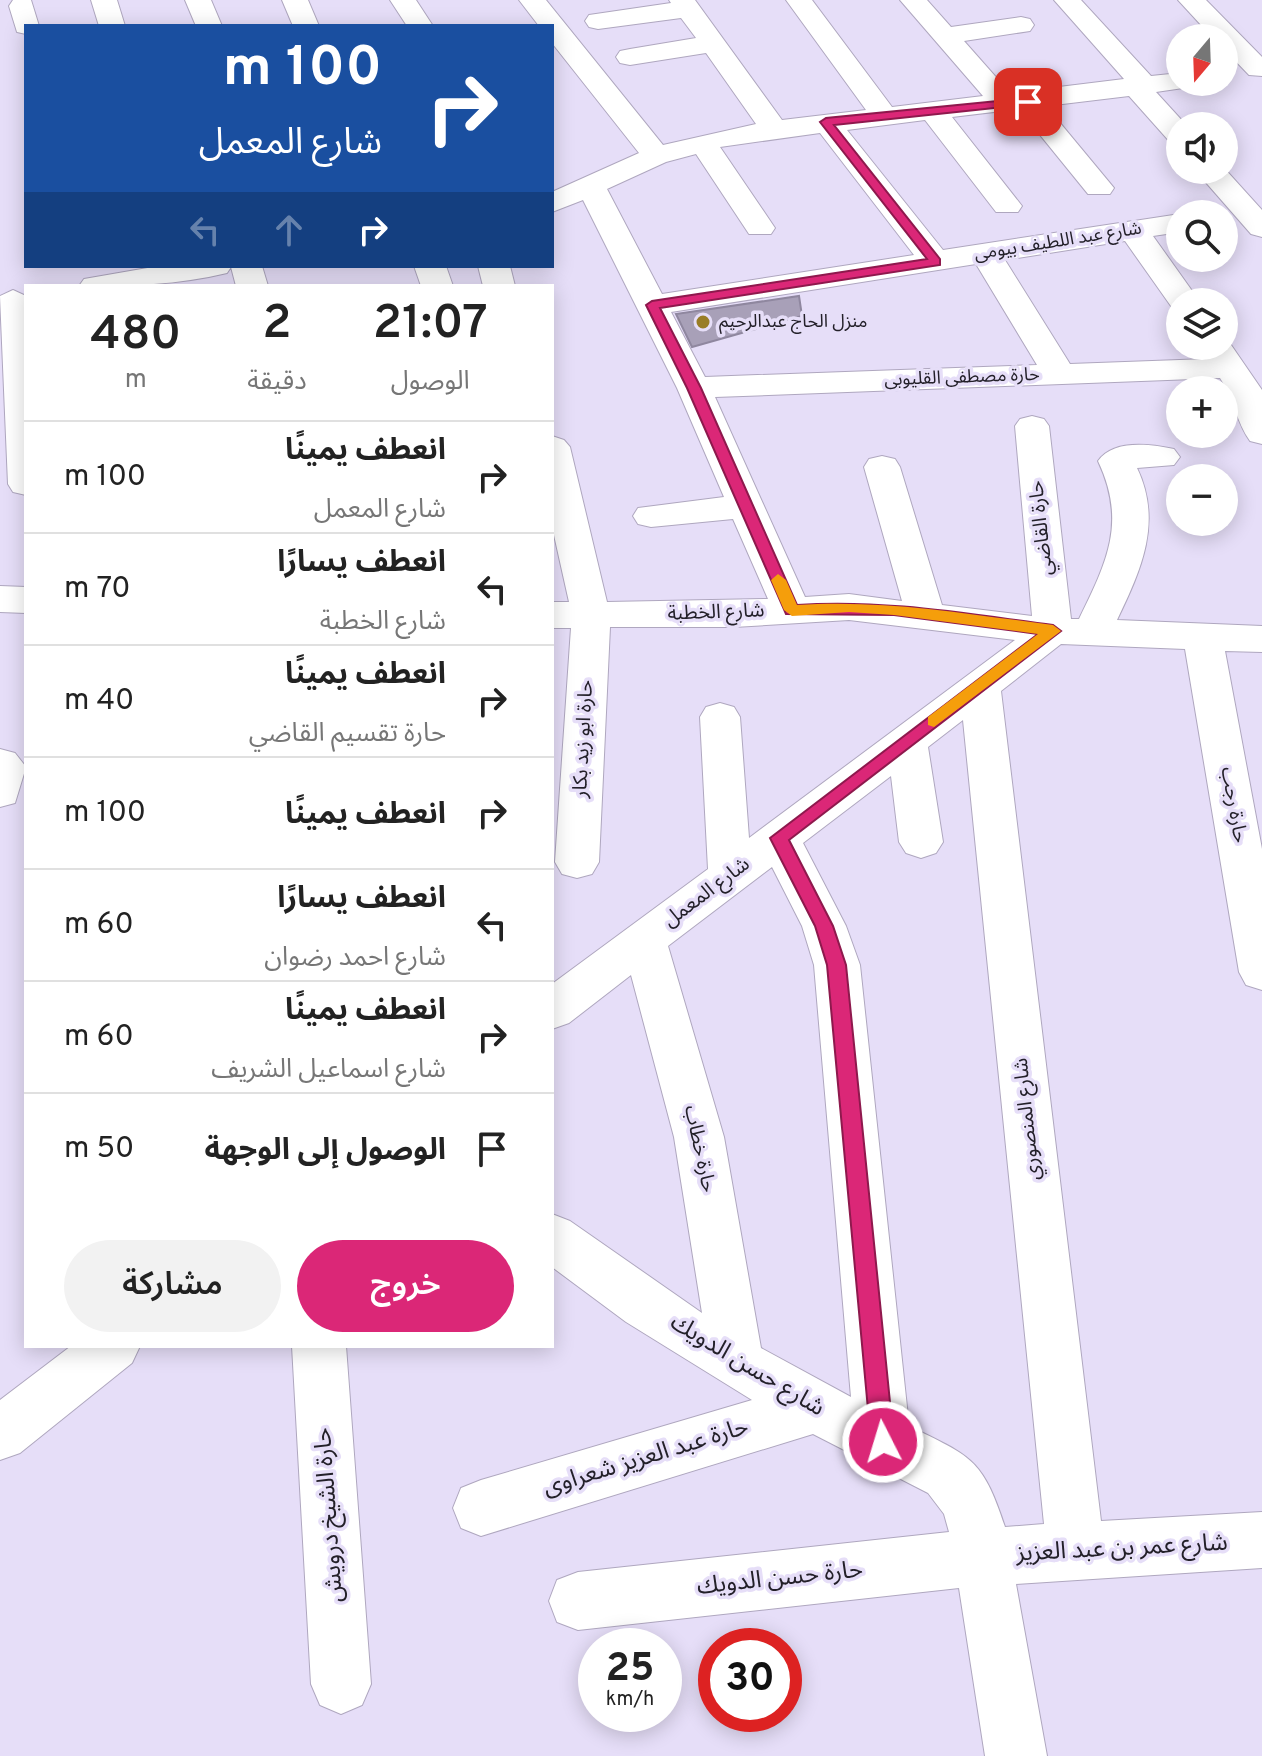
<!DOCTYPE html>
<html lang="ar">
<head>
<meta charset="utf-8">
<style>
	:root { --surface:#fff; --page:#f2f2f2; --text:#222; --muted:#767676; --line:#e0e0e0; --accent:#db2777 }
	body { margin:0; font-family:Overpass,"Noto Sans Arabic",sans-serif; background:var(--page); color:var(--text); direction:rtl; height:100vh; display:flex; flex-direction:column; font-size:30px; white-space:nowrap }
	* { box-sizing:border-box; margin:0 }
	p { font-size:26px; color:var(--muted) }
	.icon { flex:none; width:44px; height:44px; fill:none; stroke:currentColor; stroke-width:2; stroke-linecap:round; stroke-linejoin:round }
	.map { position:relative; flex:1; overflow:hidden; direction:ltr }
	.details { position:absolute; left:24px; top:284px; width:530px; height:1064px; display:flex; flex-direction:column; background:var(--surface); border-radius:0px; box-shadow:0 4px 20px #0003; direction:rtl }
	.details>* { flex:none }
	.banner { position:absolute; left:24px; top:24px; width:530px; height:244px; border-radius:0px; box-shadow:0 4px 20px #0003; direction:rtl; background:#1a4fa0; color:#fff; overflow:hidden }
	.needle { width:52px; rotate:199deg }
	.buttons { position:absolute; left:1166px; top:24px; display:grid; gap:16px }
	.buttons a { display:grid; place-items:center; width:72px; height:72px; border-radius:50%; background:var(--surface); box-shadow:0 4px 20px #0003; font-size:40px }
	.speed { position:absolute; left:578px; top:1628px; display:flex; gap:16px; font-size:40px; font-weight:700; text-align:center }
	.speed>* { display:grid; place-content:center; width:104px; height:104px; border-radius:50%; background:var(--surface); box-shadow:0 4px 20px #0003; line-height:1 }
	.speed small { font-size:20px; font-weight:400 }
	.speed .limit { border:12px solid #d22; background:#fff; color:#111 }
	.pin { position:absolute; display:grid; place-items:center; width:68px; height:68px; color:#fff; margin:-34px; border-radius:16px; box-shadow:0 4px 12px #0006 }
	.me { position:absolute; width:88px; margin:-44px; rotate:355deg; stroke-linejoin:round; filter:drop-shadow(0 0 6px #0008) }
	.turn { display:flex; align-items:center; gap:28px; height:168px; padding:0 40px; font-size:36px }
	.turn .icon { width:104px; height:104px; stroke-width:2.5 }
	.turn b { display:block; font-size:56px; line-height:68px }
	.lanes { display:flex; align-items:center; height:76px; padding:0 40px; background:#0003; justify-content:center; gap:40px; direction:ltr }
	.lanes .off { opacity:.35 }
	.eta { display:flex; justify-content:space-evenly; align-items:center; height:136px; text-align:center }
	.eta b { font-size:48px; font-weight:600; line-height:56px }
	.action { display:flex; gap:16px; margin-top:auto; padding:16px 40px }
	.action a { flex:1; height:92px; border-radius:48px; background:var(--accent); color:#fff; font-size:32px; font-weight:600; line-height:92px; text-align:center }
	.action a+a { background:var(--page); color:var(--text) }
	ul { padding:0; list-style:none }
	li { display:flex; align-items:center; gap:24px; height:112px; padding:0 40px; border-top:2px solid var(--line) }
	li div { flex:1 }
	li b { display:block; font-size:30px }
	li em { font-style:normal }
	.map>svg:first-child { display:block }
	.building { fill:#a8a0b8; stroke:#8f879f; stroke-width:2 }
	.lines { fill:none; stroke-linecap:round; stroke-linejoin:round }
	.minor-casing { stroke:#afa7bf; stroke-width:2 }
	.minor { fill:#fff; fill-rule:evenodd }
	.route { fill:#db2777; stroke:#8e194d; stroke-width:2 }
	.slow { fill:#f59e0b }
	.poi-dot { fill:#997d26; stroke:#e6def8; stroke-width:3 }
	.labels { text-anchor:middle; dominant-baseline:central; stroke-width:7; stroke-linejoin:round; paint-order:stroke }
	.far-street-label { font-size:18px; fill:#232029; stroke:#e6def8 }
	.far-poi-label { font-size:18px; fill:#232029; stroke:#e6def8; text-anchor:start }
	.street-label { font-size:20px; fill:#232029; stroke:#e6def8 }
	.near-street-label { font-size:24px; fill:#232029; stroke:#e6def8 }
</style>
</head>
<body>
<div class="map">
<svg width="1262" height="1756" viewBox="0 0 1262 1756">
	<rect width="100%" height="100%" fill="#e6def8"/>
	<path class="building" d="M 799,296 L 802,316 L 692,347 L 676,314 Z"/>
	<g class="lines">
		<g class="minor-casing">
			<path id="minor" d="M 13,0 L 31,0 L 39,26 L 26,26 L 26,34 L 17,32 L 9,6 Z
				M 91,0 L 117,0 L 125,26 L 99,26 Z
				M 185,0 L 211,0 L 222,26 L 196,26 Z
				M 282,0 L 308,0 L 319,26 L 293,26 Z
				M 390,0 L 416,0 L 433,26 L 407,26 Z
				M 519,0 L 546,0 L 663,145 L 756,124 L 706,53 L 630,65 L 620,63 L 616,57 L 620,51 L 630,49 L 696,38 L 681,18 L 598,29 L 589,27 L 585,21 L 589,15 L 671,3 L 669,0 L 695,0 L 782,120 L 866,110 L 786,0 L 812,0 L 892,107 L 983,96 L 900,0 L 927,0 L 951,27 L 1021,17 L 1030,19 L 1034,25 L 1030,31 L 964,41 L 1010,93 L 1124,79 L 1054,0 L 1081,0 L 1151,76 L 1180,73 L 1180,82 L 1193,82 L 1190,87 L 1156,92 L 1187,126 L 1180,126 L 1180,145 L 1170,142 L 1129,96 L 1046,106 L 1114,188 L 1110,194 L 1088,194 L 1019,109 L 952,117 L 1022,206 L 1018,212 L 996,212 L 925,120 L 847,130 L 943,250 L 1133,221 L 1134,221 L 1180,214 L 1181,214 L 1180,232 L 1153,236 L 1200,302 L 1180,302 L 1180,311 L 1173,309 L 1125,241 L 1005,260 L 1070,364 L 1207,359 L 1198,346 L 1224,346 L 1227,339 L 1262,390 L 1262,444 L 1250,441 C 1236,422 1234,398 1220,378 L 715,397 L 805,597 L 849,594 L 902,601 L 864,467 L 869,459 L 882,456 L 895,459 L 900,467 L 942,605 L 1032,616 L 1015,426 L 1020,419 L 1032,416 L 1044,419 L 1049,426 L 1071,619 L 1079,619 C 1107,562 1127,522 1098,461 C 1113,439 1151,444 1174,449 L 1180,457 L 1174,465 L 1137,468 C 1163,522 1141,570 1117,620 L 1262,626 L 1262,652 L 1225,651 L 1262,849 L 1262,990 L 1246,985 L 1239,972 L 1185,649 L 1061,644 L 1001,691 L 1101,1521 L 1262,1512 L 1262,1568 L 1016,1584 L 1047,1756 L 985,1756 L 959,1588 L 578,1630 L 557,1622 L 549,1601 L 557,1580 L 578,1572 L 949,1532 L 944,1514 L 928,1493 L 813,1434 L 481,1536 L 461,1528 L 453,1508 L 461,1488 L 481,1480 L 752,1400 L 626,1322 L 552,1267 L 552,1214 L 570,1221 L 702,1313 L 674,1137 L 631,975 L 569,1023 L 552,1029 L 552,984 L 708,869 L 700,717 L 706,707 L 720,703 L 734,707 L 740,717 L 749,838 L 1015,640 L 849,620 L 734,627 L 610,627 L 599,862 L 592,874 L 577,878 L 562,874 L 555,862 L 571,628 L 552,628 L 552,602 L 569,602 L 552,526 L 552,436 L 564,440 L 570,447 L 607,602 L 768,599 L 733,519 L 651,527 L 638,524 L 633,516 L 638,508 L 724,497 L 677,388 L 583,200 L 552,212 L 552,192 L 639,153 L 552,43 L 552,26 L 539,26 ZM 820,133 L 914,255 L 662,294 L 607,189 L 666,162 L 696,154 L 749,234 L 771,234 L 775,228 L 720,147 ZM 976,264 L 1037,365 L 705,377 L 671,312 ZM 963,720 L 1044,1524 L 1005,1527 C 982,1457 971,1457 909,1426 L 860,965 L 846,926 L 803,843 L 891,776 L 899,842 L 906,853 L 921,858 L 936,853 L 943,842 L 928,747 ZM 772,867 L 802,926 L 814,965 L 851,1397 L 761,1348 L 724,1137 L 668,946 Z
				M 1178,0 L 1206,0 L 1262,57 L 1262,76 L 1249,75 L 1224,49 L 1224,38 L 1213,38 Z
				M 1224,168 L 1262,210 L 1262,237 L 1251,234 L 1195,170 Z
				M 159,266 L 262,266 L 268,286 L 236,286 L 231,267 L 227,273 C 178,285 130,286 79,286 L 84,279 Z
				M 414,266 L 446,266 L 453,286 L 421,286 Z
				M 478,266 L 510,266 L 515,286 L 483,286 Z
				M 13,290 L 26,296 L 26,495 L 13,492 L 8,484 L 0,296 Z
				M 0,586 L 26,587 L 26,613 L 0,612 Z
				M 0,749 L 15,753 L 26,767 L 15,803 L 0,807 Z
				M 71,1346 L 140,1346 L 132,1363 L 20,1453 L 0,1460 L 0,1400 Z
				M 292,1346 L 346,1346 L 371,1684 L 362,1705 L 341,1714 L 320,1705 L 311,1684 Z"/>
		</g>
		<use href="#minor" class="minor"/>
	</g>
	<path class="route" d="M 1028,98 L 1032,104 L 834,125 L 940,259 L 940,265 L 660,308 L 701,388 L 797,605 C 884,599 967,614 1053,625 L 1061,631 L 789,840 L 833,926 L 846,965 L 894,1442 L 891,1450 L 883,1453 L 875,1450 L 871,1442 L 827,965 L 815,926 L 770,838 L 1038,634 L 894,615 L 786,614 L 687,388 L 646,305 L 652,301 L 927,259 L 820,122 L 826,118 Z"/>
	<path class="slow" d="M 778,574 L 786,580 L 797,605 C 884,599 967,614 1053,625 L 1061,631 L 934,727 L 928,725 L 928,717 L 1038,634 L 894,615 L 849,612 L 792,616 L 784,610 L 771,580 Z"/>
	<circle class="poi-dot" cx="703" cy="322" r="8"/>
	<g class="labels">
		<g class="far-street-label">
			<text transform="translate(1058 242) rotate(-9)">شارع عبد اللطيف بيومى</text>
			<text transform="translate(962 378) rotate(-2)">حارة مصطفى القليوبى</text>
		</g>
		<g class="far-poi-label">
			<text x="719" y="322">منزل الحاج عبدالرحيم</text>
		</g>
		<g class="street-label">
			<text transform="translate(1042 528) rotate(-96)">حارة القاضي</text>
			<text transform="translate(716 613) rotate(-2)">شارع الخطبة</text>
			<text transform="translate(584 739) rotate(-87)">حارة ابو زيد بكار</text>
			<text transform="translate(1233 805) rotate(80)">حارة رجب</text>
			<text transform="translate(707 893) rotate(-37)">شارع المعمل</text>
			<text transform="translate(1028 1119) rotate(-96)">شارع المنصوري</text>
			<text transform="translate(699 1149) rotate(78)">حارة خطاب</text>
		</g>
		<g class="near-street-label">
			<text transform="translate(747 1366) rotate(31)">شارع حسن الدويك</text>
			<text transform="translate(646 1458) rotate(-17)">حارة عبد العزيز شعراوى</text>
			<text transform="translate(330 1515) rotate(-94)">حارة الشيخ درويش</text>
			<text transform="translate(1122 1549) rotate(-3)">شارع عمر بن عبد العزيز</text>
			<text transform="translate(780 1579) rotate(-6)">حارة حسن الدويك</text>
		</g>
	</g>
</svg>
<div class="buttons">
<a><svg class="needle" viewBox="-14 -14 28 28"><path d="M0-13l5 13h-10z" fill="#e53935"/><path d="M0 13l5-13h-10z" fill="#767676"/></svg></a>
<a><svg class="icon" aria-label="sound" viewBox="0 0 24 24"><path d="M4 9h4l5-4v14l-5-4H4zM17 9q2 3 0 6"/></svg></a>
<a><svg class="icon" aria-label="search" viewBox="0 0 24 24"><circle cx="10" cy="10" r="6"/><path d="M15 15l6 6"/></svg></a>
<a><svg class="icon" aria-label="layers" viewBox="0 0 24 24"><path d="M12 4l9 5-9 5-9-5zM3 14l9 5 9-5"/></svg></a>
<a>+</a>
<a>−</a>
</div>
<div class="speed"><div>25<small>km/h</small></div><div class="limit">30</div></div>
<div class="pin" style="left:1028px;top:102px;background:#d93025"><svg class="icon" aria-label="arrive" viewBox="0 0 24 24"><path d="M6 21V4h12l-3 4 3 4H6"/></svg></div>
<svg class="me" style="left:883px;top:1442px" viewBox="-20 -20 40 40"><circle r="17" fill="#db2777" stroke="#fff" stroke-width="3"/><path d="M0-11L8 9 0 5-8 9z" fill="#fff"/></svg>
<div class="banner">
<div class="turn"><svg class="icon" aria-label="right" viewBox="0 0 24 24"><path d="M7 20v-9h11M14 6l5 5-5 5"/></svg><div><b>100 m</b>شارع المعمل</div></div>
<div class="lanes"><svg class="icon off" aria-label="left" viewBox="0 0 24 24"><path d="M17 20v-9H6M10 6l-5 5 5 5"/></svg><svg class="icon off" aria-label="ahead" viewBox="0 0 24 24"><path d="M12 20V5M6 11l6-6 6 6"/></svg><svg class="icon" aria-label="right" viewBox="0 0 24 24"><path d="M7 20v-9h11M14 6l5 5-5 5"/></svg></div>
</div>
<section class="details">
<div class="eta">
<div><b>21:07</b><p>الوصول</p></div>
<div><b>2</b><p>دقيقة</p></div>
<div><b>480</b><p>m</p></div>
</div>
<ul>
<li><svg class="icon" aria-label="right" viewBox="0 0 24 24"><path d="M7 20v-9h11M14 6l5 5-5 5"/></svg><div><b>انعطف يمينًا</b><p>شارع المعمل</p></div><em>100 m</em></li>
<li><svg class="icon" aria-label="left" viewBox="0 0 24 24"><path d="M17 20v-9H6M10 6l-5 5 5 5"/></svg><div><b>انعطف يسارًا</b><p>شارع الخطبة</p></div><em>70 m</em></li>
<li><svg class="icon" aria-label="right" viewBox="0 0 24 24"><path d="M7 20v-9h11M14 6l5 5-5 5"/></svg><div><b>انعطف يمينًا</b><p>حارة تقسيم القاضي</p></div><em>40 m</em></li>
<li><svg class="icon" aria-label="right" viewBox="0 0 24 24"><path d="M7 20v-9h11M14 6l5 5-5 5"/></svg><div><b>انعطف يمينًا</b></div><em>100 m</em></li>
<li><svg class="icon" aria-label="left" viewBox="0 0 24 24"><path d="M17 20v-9H6M10 6l-5 5 5 5"/></svg><div><b>انعطف يسارًا</b><p>شارع احمد رضوان</p></div><em>60 m</em></li>
<li><svg class="icon" aria-label="right" viewBox="0 0 24 24"><path d="M7 20v-9h11M14 6l5 5-5 5"/></svg><div><b>انعطف يمينًا</b><p>شارع اسماعيل الشريف</p></div><em>60 m</em></li>
<li><svg class="icon" aria-label="arrive" viewBox="0 0 24 24"><path d="M6 21V4h12l-3 4 3 4H6"/></svg><div><b>الوصول إلى الوجهة</b></div><em>50 m</em></li>
</ul>
<div class="action"><a>خروج</a><a>مشاركة</a></div>
</section>
</div>
</body>
</html>
